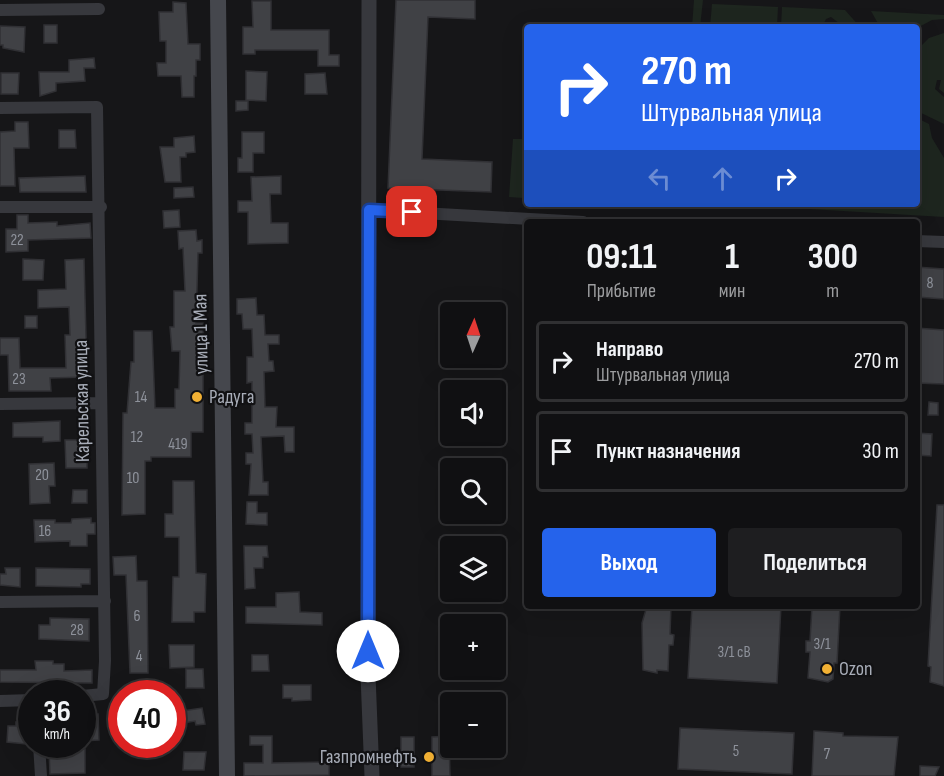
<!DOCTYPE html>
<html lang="ru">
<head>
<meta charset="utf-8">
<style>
	:root { --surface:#101012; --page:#1e1e20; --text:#f1f3f6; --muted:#9c9d9f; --line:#303032; --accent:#2563eb }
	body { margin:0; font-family:"Sofia Sans Condensed",sans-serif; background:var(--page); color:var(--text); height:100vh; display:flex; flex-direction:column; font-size:22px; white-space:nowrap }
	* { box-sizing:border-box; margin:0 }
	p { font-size:20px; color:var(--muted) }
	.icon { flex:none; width:33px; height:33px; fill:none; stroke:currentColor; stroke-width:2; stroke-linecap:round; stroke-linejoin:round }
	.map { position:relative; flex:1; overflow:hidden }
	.side { position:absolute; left:524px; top:219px; width:396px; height:390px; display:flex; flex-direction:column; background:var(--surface); border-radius:6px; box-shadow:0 6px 24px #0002,0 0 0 2px var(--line) }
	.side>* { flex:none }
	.guide { position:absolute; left:524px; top:24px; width:396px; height:183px; border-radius:6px; box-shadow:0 6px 24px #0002,0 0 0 2px var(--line); background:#2563eb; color:#fff; overflow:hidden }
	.needle { width:39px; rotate:3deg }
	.controls { position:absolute; left:440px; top:302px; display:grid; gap:12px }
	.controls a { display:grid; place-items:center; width:66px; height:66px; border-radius:6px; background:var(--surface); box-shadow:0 6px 24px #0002,0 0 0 2px var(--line); font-size:30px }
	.speed { position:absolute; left:18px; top:680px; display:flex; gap:12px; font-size:30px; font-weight:700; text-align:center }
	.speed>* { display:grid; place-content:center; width:78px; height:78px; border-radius:50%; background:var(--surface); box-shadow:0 6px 24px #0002,0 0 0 2px var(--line); line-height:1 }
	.speed small { font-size:15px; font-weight:400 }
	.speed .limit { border:9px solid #d22; background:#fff; color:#111 }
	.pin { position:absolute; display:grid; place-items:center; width:51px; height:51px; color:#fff; margin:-26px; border-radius:12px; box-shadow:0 3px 9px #0006 }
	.me { position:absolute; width:66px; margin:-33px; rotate:0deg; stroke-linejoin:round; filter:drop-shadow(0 0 4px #0008) }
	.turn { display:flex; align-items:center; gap:21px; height:126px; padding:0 18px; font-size:27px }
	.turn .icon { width:78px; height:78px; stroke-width:2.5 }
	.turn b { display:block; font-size:42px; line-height:51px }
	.lanes { display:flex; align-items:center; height:57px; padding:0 18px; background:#0003; justify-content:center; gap:30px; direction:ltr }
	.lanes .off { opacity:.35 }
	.eta { display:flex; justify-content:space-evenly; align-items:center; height:102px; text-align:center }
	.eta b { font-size:36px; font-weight:700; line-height:42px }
	.cta { display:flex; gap:12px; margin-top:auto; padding:12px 18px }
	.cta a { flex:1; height:69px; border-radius:6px; background:var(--accent); color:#fff; font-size:24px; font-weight:700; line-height:69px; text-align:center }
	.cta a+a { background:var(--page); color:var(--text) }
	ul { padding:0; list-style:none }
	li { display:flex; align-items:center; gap:18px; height:81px; margin:0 12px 9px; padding:0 6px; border:3px solid var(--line); border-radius:6px }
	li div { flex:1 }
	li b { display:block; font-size:22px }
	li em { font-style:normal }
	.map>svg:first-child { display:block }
	.green { fill:#1e261f }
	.building { fill:#404145; stroke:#303034; stroke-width:1.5 }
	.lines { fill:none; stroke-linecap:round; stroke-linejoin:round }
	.minor { stroke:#37383d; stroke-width:12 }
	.tertiary { stroke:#37383d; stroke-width:15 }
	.secondary { stroke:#45474d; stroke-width:16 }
	.route-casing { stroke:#184099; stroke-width:15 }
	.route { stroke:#2563eb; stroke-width:10 }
	.poi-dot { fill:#f2b134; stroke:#111113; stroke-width:2 }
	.labels { text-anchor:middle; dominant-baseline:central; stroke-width:4.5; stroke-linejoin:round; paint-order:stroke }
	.number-label { font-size:16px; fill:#8e929b }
	.street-label { font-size:20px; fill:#a8adb8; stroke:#111113 }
	.poi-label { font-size:20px; fill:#a8adb8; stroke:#111113; text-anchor:start }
</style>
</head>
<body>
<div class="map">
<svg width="944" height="776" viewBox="0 0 944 776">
	<rect width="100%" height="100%" fill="#161618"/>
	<path class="green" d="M 694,0 L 703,0 L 700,27 L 692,27 Z
		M 712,4 L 778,7 L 777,27 L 710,27 Z
		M 782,7 L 845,10 L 860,27 L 844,27 L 831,17 L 826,19 L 822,27 L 781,27 Z
		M 871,11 L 944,15 L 944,19 L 932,20 L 917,28 L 880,27 Z
		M 944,33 L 944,93 L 939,89 L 941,80 L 937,80 L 935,89 L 944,97 L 944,124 L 917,111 L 916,54 L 920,51 L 918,49 L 929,38 Z
		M 917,118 L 929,124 L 932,138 L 944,158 L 944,217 L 792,208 L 815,204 L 916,204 Z
		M 513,139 L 526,139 L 526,193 L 524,193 L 523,198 L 509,197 Z"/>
	<path class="building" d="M 396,0 L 475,0 L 475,19 L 428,17 L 422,159 L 492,162 L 491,192 L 388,188 Z
		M 252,1 L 271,1 L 271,30 L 329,30 L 329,55 L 339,55 L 339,66 L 318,66 L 318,50 L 255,50 L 255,54 L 243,54 L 243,27 L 253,27 Z
		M 173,2 L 186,3 L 188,44 L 200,44 L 200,60 L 196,60 L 196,76 L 194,76 L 194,97 L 182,97 L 181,76 L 158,76 L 157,63 L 166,63 L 166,41 L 160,41 L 159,12 L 173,12 Z
		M 44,25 L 57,25 L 57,43 L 44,43 Z
		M 0,26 L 25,27 L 24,52 L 3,48 L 3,45 L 0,45 Z
		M 94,58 L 95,68 L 84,68 L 85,81 L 56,83 L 56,91 L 40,96 L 39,72 L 69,72 L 69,60 Z
		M 246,71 L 267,72 L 266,101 L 246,100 Z
		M 1,73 L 19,73 L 18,94 L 1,94 Z
		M 325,73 L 327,94 L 305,94 L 305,74 Z
		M 236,101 L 248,101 L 248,110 L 236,111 Z
		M 15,122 L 28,122 L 29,148 L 14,148 L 15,186 L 0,186 L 0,132 L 15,131 Z
		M 59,130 L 75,130 L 76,148 L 59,148 Z
		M 242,132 L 264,132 L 264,153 L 253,153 L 253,172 L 238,172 L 238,158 L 242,158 Z
		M 194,136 L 195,152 L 186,153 L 186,157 L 180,157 L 181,182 L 165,182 L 160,147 L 174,147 L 174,138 Z
		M 85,176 L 86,192 L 20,192 L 19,178 Z
		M 281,176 L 281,194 L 270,194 L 271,223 L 288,223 L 288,243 L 248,244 L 248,212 L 238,212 L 238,201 L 252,201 L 251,177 Z
		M 193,187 L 194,197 L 174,198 L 174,188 Z
		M 179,210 L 180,227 L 164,228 L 163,211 Z
		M 17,215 L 28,215 L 28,223 L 57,222 L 57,226 L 90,223 L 91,238 L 28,240 L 28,251 L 6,252 L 6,229 L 17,229 Z
		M 196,230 L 197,241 L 202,240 L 202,253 L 198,253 L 196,323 L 203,323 L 203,432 L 191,432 L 191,457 L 151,457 L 151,461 L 145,461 L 145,514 L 122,515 L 123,413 L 127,413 L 131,362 L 134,362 L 134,331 L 152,331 L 155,408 L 175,408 L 175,389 L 179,389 L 180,351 L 172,351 L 170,327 L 174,327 L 174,291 L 185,291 L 183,248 L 179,249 L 178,231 Z
		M 23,259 L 44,260 L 43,280 L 23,280 Z
		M 84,259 L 87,377 L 50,378 L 51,391 L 9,391 L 8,355 L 0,355 L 0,338 L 19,338 L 20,368 L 66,368 L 65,335 L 70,335 L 69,307 L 38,308 L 38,290 L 66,289 L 65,260 Z
		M 916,267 L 944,269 L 944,299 L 916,297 Z
		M 256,298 L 257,315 L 264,315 L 265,335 L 279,335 L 279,344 L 268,344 L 269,361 L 273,361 L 274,371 L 264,372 L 265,407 L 277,407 L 276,427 L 294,427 L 294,452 L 285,452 L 284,436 L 261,437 L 263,482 L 268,482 L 268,495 L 249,495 L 251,464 L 246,464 L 246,453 L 253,453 L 252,434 L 245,434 L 245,423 L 252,423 L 252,382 L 247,383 L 247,357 L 253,357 L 252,329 L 243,329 L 242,314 L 237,314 L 237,299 Z
		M 25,316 L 37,316 L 37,328 L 25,328 Z
		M 916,328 L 944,330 L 944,384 L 916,383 Z
		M 929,402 L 938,403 L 938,415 L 928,415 Z
		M 60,421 L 60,441 L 43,442 L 43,437 L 13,437 L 13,423 Z
		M 916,433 L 932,434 L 931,456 L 916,455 Z
		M 65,440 L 87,440 L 87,468 L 66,468 Z
		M 54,463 L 55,486 L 49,486 L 50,503 L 30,504 L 29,464 Z
		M 173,481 L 194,481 L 196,573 L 206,574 L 205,612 L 194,612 L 194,622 L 172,622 L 173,577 L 179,577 L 179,537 L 165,537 L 165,514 L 173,514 Z
		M 73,490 L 87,490 L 87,503 L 72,503 Z
		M 247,502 L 257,502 L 257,513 L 267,513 L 267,525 L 246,524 Z
		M 937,505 L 944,505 L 944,686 L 930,682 L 931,667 L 928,666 Z
		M 91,518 L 91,523 L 95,523 L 95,534 L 87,534 L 87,546 L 70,546 L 70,541 L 35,542 L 34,520 L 55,520 L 55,523 L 71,523 L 72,519 Z
		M 244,546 L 267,546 L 268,557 L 263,557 L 263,568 L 254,568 L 255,588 L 245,589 Z
		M 136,556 L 137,581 L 147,581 L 148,673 L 130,673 L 126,575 L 114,575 L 113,557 Z
		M 5,568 L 20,568 L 20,587 L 0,585 L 0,574 L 6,574 Z
		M 36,568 L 90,569 L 90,584 L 81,584 L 81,587 L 36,586 Z
		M 299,592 L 300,612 L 322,613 L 322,625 L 246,623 L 246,607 L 276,607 L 276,593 Z
		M 647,606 L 671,606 L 670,634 L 674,635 L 673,645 L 669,645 L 668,671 L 657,670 L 657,673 L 643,670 L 642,623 Z
		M 692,606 L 781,606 L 777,683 L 688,678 Z
		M 812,606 L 840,606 L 837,663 L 834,663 L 833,679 L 828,682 L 808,678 L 810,652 L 806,652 L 806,641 L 810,641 Z
		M 50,618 L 89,619 L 89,641 L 39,639 L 39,625 L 50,625 Z
		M 169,645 L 194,645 L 194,667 L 170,668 Z
		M 252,655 L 268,655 L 269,671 L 252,671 Z
		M 35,661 L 53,661 L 53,664 L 64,664 L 64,671 L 92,670 L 92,683 L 0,682 L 0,670 L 36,670 Z
		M 186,669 L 203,669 L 204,688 L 186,688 Z
		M 283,685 L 311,685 L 311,700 L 292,701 L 292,698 L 283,698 Z
		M 202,708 L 205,724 L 196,725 L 195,721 L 178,724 L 176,712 Z
		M 98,714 L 99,740 L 82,741 L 82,715 Z
		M 16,722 L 27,722 L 26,744 L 7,742 L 8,726 L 16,726 Z
		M 680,728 L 794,733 L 792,774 L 678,769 Z
		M 814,731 L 843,733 L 843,736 L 898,737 L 894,776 L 812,776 Z
		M 250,736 L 272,736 L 272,763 L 329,762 L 329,775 L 244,776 L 244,763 L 263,763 L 263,745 L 250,745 Z
		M 449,736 L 450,776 L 432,776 L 432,737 Z
		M 401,737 L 414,737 L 414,767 L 401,767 Z
		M 85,749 L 85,773 L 50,774 L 49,750 Z
		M 184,752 L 206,752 L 204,770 L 183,770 Z
		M 920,766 L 939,767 L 935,776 L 920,776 Z"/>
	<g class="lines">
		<path class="minor" d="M 0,10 L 99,9
			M 0,108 L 97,107 L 105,661 L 103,694 L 82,696
			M 0,207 L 101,207
			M 369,210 L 583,222
			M 916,241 L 944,242
			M 0,404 L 101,403
			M 0,602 L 105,601
			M 0,701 L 32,700
			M 39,744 L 41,776"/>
		<path class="tertiary" d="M 369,0 L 368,675 L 372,776"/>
		<path class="secondary" d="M 218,0 L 227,776"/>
	</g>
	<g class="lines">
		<g class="route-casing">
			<path id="route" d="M 368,651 L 369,210 L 412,212"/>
		</g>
		<use href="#route" class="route"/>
	</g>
	<g class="poi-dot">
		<circle cx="197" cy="397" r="6"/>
		<circle cx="827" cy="669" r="6"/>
		<circle cx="429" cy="757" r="6"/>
	</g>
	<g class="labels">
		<g class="number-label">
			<text x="17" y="240">22</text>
			<text x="930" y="283">8</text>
			<text x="19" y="379">23</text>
			<text x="141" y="397">14</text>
			<text x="137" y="437">12</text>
			<text x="178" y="444">419</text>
			<text x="42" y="475">20</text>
			<text x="133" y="478">10</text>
			<text x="45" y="531">16</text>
			<text x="137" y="616">6</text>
			<text x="77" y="630">28</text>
			<text x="822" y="644">3/1</text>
			<text x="734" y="652">3/1 сВ</text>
			<text x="139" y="656">4</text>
			<text x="736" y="751">5</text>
			<text x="827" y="754">7</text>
		</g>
		<g class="street-label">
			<text transform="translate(201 334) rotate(-91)">улица 1 Мая</text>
			<text transform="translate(82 401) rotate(-91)">Карельская улица</text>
		</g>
		<g class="poi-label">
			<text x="209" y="397">Радуга</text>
			<text x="839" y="669">Ozon</text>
			<text x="417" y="757" text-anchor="end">Газпромнефть</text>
		</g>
	</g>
</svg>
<div class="controls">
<a><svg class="needle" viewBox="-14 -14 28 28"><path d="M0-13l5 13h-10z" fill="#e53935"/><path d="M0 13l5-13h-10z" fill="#9c9d9f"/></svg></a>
<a><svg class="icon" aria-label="sound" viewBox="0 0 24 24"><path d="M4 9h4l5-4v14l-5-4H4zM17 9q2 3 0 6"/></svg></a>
<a><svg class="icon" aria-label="search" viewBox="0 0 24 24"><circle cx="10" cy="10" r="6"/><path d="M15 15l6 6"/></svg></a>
<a><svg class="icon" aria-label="layers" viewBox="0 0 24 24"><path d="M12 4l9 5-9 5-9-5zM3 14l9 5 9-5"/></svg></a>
<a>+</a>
<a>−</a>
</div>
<div class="speed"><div>36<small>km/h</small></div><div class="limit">40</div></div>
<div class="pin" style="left:412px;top:212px;background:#d93025"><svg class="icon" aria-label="arrive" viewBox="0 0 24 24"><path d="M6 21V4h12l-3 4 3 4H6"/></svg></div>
<svg class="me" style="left:368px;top:651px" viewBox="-20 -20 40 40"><circle r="19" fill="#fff"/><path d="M0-13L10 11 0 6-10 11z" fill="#2563eb"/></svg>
<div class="guide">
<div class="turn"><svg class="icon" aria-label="right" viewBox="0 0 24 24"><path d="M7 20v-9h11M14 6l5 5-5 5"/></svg><div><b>270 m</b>Штурвальная улица</div></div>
<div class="lanes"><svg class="icon off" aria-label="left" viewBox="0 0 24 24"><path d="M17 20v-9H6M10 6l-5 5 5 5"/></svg><svg class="icon off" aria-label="ahead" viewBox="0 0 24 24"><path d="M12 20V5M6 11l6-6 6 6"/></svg><svg class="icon" aria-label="right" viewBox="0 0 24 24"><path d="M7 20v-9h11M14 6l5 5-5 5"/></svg></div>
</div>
<section class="side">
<div class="eta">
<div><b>09:11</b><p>Прибытие</p></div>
<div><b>1</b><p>мин</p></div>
<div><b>300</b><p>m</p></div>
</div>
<ul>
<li><svg class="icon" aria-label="right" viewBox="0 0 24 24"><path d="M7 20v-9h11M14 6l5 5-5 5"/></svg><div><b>Направо</b><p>Штурвальная улица</p></div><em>270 m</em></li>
<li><svg class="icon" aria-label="arrive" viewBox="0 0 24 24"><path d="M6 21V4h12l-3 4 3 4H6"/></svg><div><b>Пункт назначения</b></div><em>30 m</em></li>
</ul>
<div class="cta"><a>Выход</a><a>Поделиться</a></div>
</section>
</div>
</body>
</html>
